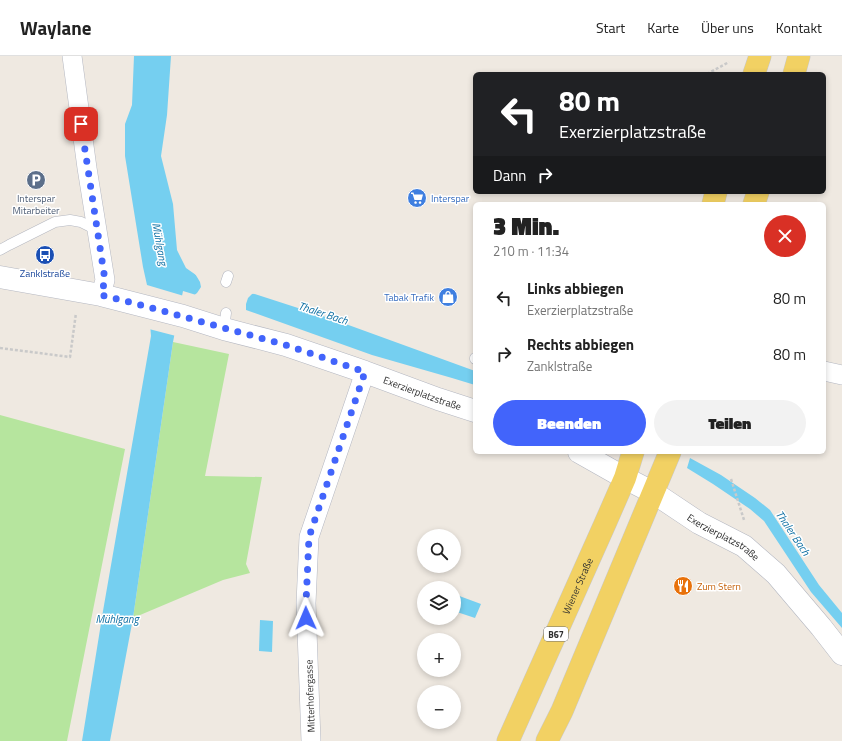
<!DOCTYPE html>
<html lang="de">
<head>
<meta charset="utf-8">
<style>
	:root { --surface:#fff; --page:#f2f2f2; --text:#222; --muted:#767676; --line:#e0e0e0; --accent:#4264fb }
	body { margin:0; font-family:"Titillium Web",sans-serif; background:var(--page); color:var(--text); height:100vh; display:flex; flex-direction:column; font-size:15px; white-space:nowrap }
	* { box-sizing:border-box; margin:0 }
	p { font-size:13px; color:var(--muted) }
	.icon { flex:none; width:22px; height:22px; fill:none; stroke:currentColor; stroke-width:2; stroke-linecap:round; stroke-linejoin:round }
	.map { position:relative; flex:1; overflow:hidden }
	.details { position:absolute; left:473px; top:146px; width:353px; height:252px; display:flex; flex-direction:column; background:var(--surface); border-radius:6px; box-shadow:0 2px 6px #0003 }
	.details>* { flex:none }
	.top-card { position:absolute; left:473px; top:16px; width:353px; height:122px; border-radius:6px; box-shadow:0 2px 6px #0003; background:#202124; color:#fff; overflow:hidden }
	.controls { position:absolute; left:417px; top:473px; display:grid; gap:8px }
	.controls a { display:grid; place-items:center; width:44px; height:44px; border-radius:50%; background:var(--surface); box-shadow:0 2px 6px #0003; font-size:20px }
	.pin { position:absolute; display:grid; place-items:center; width:34px; height:34px; color:#fff; margin:-17px; border-radius:8px; box-shadow:0 2px 6px #0006 }
	.me { position:absolute; width:44px; margin:-22px; rotate:359deg; stroke-linejoin:round; filter:drop-shadow(0 0 3px #0008) }
	.turn { display:flex; align-items:center; gap:14px; height:84px; padding:0 20px; font-size:18px }
	.turn .icon { width:52px; height:52px; stroke-width:2.5 }
	.turn b { display:block; font-size:28px; line-height:34px }
	.then { display:flex; align-items:center; height:38px; padding:0 20px; background:#0003; gap:8px; font-size:15px }
	.round { display:grid; place-items:center; flex:none; width:42px; height:42px; border-radius:21px; background:var(--page) }
	.headline { display:flex; align-items:center; justify-content:space-between; height:68px; padding:0 20px }
	h1 { font-size:24px; font-weight:800; line-height:30px }
	.cta { display:flex; gap:8px; margin-top:auto; padding:8px 20px }
	.cta a { flex:1; height:46px; border-radius:24px; background:var(--accent); color:#fff; font-size:16px; font-weight:800; line-height:46px; text-align:center }
	.cta a+a { background:var(--page); color:var(--text) }
	ul { padding:0; list-style:none }
	li { display:flex; align-items:center; gap:12px; height:56px; padding:0 20px }
	li div { flex:1 }
	li b { display:block; font-size:15px }
	li em { font-style:normal }
	header { display:flex; align-items:center; gap:24px; box-sizing:border-box; height:56px; padding:0 20px; background:var(--surface); border-bottom:1px solid var(--line) }
	header strong { font-size:19px }
	nav { display:flex; gap:22px; margin-inline-start:auto; font-size:14px }
	.map>svg:first-child { display:block }
	.green { fill:#b6e59e }
	.water { fill:#75cff0 }
	.pier { fill:#efe9e1 }
	.lines { fill:none; stroke-linecap:round; stroke-linejoin:round }
	.service-casing { stroke:#b4b7c1; stroke-width:11 }
	.minor-casing { stroke:#b4b7c1; stroke-width:20 }
	.tertiary-casing { stroke:#b4b7c1; stroke-width:23 }
	.secondary-casing { stroke:#b4b7c1; stroke-width:23 }
	.primary-casing { stroke:#c9c9c9; stroke-width:23 }
	.path { stroke:#c9c9c9; stroke-width:2.5; stroke-dasharray:3 2; stroke-linecap:butt }
	.service { stroke:#fff; stroke-width:10 }
	.minor { stroke:#fff; stroke-width:19 }
	.tertiary { stroke:#fff; stroke-width:22 }
	.secondary { stroke:#fff; stroke-width:22 }
	.primary { stroke:#f2d163; stroke-width:22 }
	.route { stroke:#4264fb; stroke-width:7; stroke-dasharray:0 12.6 }
	.labels { text-anchor:middle; dominant-baseline:central; stroke-width:3; stroke-linejoin:round; paint-order:stroke }
	.shield { fill:#fff; stroke:#6d6d6d; stroke-width:1 }
	.shield-label { font-size:9px; font-weight:bold; fill:#2e2e2e }
	.service-label { font-size:10px; fill:#4e5e75; stroke:#fff }
	.shop-label { font-size:10px; fill:#366cbe; stroke:#fff; text-anchor:start }
	.transit-label { font-size:10px; fill:#164399; stroke:#fff }
	.street-label { font-size:10px; fill:#2e2e2e; stroke:#fff }
	.food-label { font-size:10px; fill:#c56008; stroke:#fff; text-anchor:start }
	.water-label { font-size:11px; font-style:italic; fill:#0d6fa3; stroke:#fff }
</style>
</head>
<body>
<header>
<strong>Waylane</strong>
<nav><a>Start</a><a>Karte</a><a>Über uns</a><a>Kontakt</a></nav>
</header>
<div class="map">
<svg width="842" height="685" viewBox="0 0 842 685">
	<rect width="100%" height="100%" fill="#efe9e1"/>
	<path class="green" d="M 173,286 L 229,298 L 205,420 L 262,421 L 246,508 L 250,517 L 223,524 L 133,562 Z
		M 0,359 L 125,393 L 67,685 L 0,685 Z"/>
	<path class="water" d="M 134,0 L 171,0 L 167,59 L 161,100 L 173,148 L 177,194 L 186,212 L 196,219 L 332,263 L 475,315 L 475,329 L 452,322 L 372,299 L 246,254 L 183,235 L 173,286 L 133,562 L 110,685 L 82,685 L 103,555 L 151,280 L 147,229 L 143,211 L 125,100 L 125,68 L 132,49 Z
		M 690,402 L 721,419 L 755,442 L 770,454 L 819,529 L 842,557 L 842,572 L 811,536 L 764,465 L 750,453 L 713,428 L 687,412 Z
		M 454,538 L 481,548 L 475,562 L 454,555 Z
		M 260,564 L 273,565 L 272,596 L 259,595 Z"/>
	<path class="pier" d="M 194,216 L 197,218 L 256,237 L 252,238 L 248,242 L 246,248 L 246,254 L 247,257 L 193,240 L 197,237 L 201,231 L 200,226 Z
		M 147,229 L 184,240 L 176,280 L 149,273 L 146,243 Z"/>
	<g class="lines">
		<g class="service-casing">
			<path id="service" d="M 0,194 L 9,189 L 55,166 L 70,164 L 81,166 L 97,174
				M 226,226 L 228,220
				M 224,273 L 226,257
				M 475,303 L 475,302"/>
		</g>
		<g class="minor-casing">
			<path id="minor" d="M 72,0 L 87,112 L 105,224 L 101,239
				M 824,315 L 842,319
				M 311,685 L 306,547 L 309,481 L 365,316"/>
		</g>
		<g class="tertiary-casing">
			<g id="tertiary">
				<path id="s1" d="M 0,221 L 101,239 L 183,260 L 224,273 L 286,289 L 365,316 L 438,343 L 475,355"/>
				<path d="M 579,396 L 625,422"/>
			</g>
		</g>
		<g class="secondary-casing">
			<g id="secondary">
				<path id="s2" d="M 625,422 L 654,437 L 699,467 L 744,490 L 776,518 L 821,571 L 842,598"/>
			</g>
		</g>
		<g class="primary-casing">
			<g id="primary">
				<path d="M 754,18 L 760,0"/>
				<path d="M 794,18 L 799,0"/>
				<path d="M 713,148 L 716,136"/>
				<path d="M 754,148 L 758,136"/>
				<path id="s3" d="M 508,685 L 604,470 L 625,422 L 633,396"/>
				<path d="M 547,685 L 562,655 L 670,396"/>
			</g>
		</g>
		<path class="path" d="M 707,18 L 729,6
			M 0,292 L 70,301 L 76,257
			M 731,423 L 744,464"/>
		<use href="#service" class="service"/>
		<use href="#minor" class="minor"/>
		<use href="#tertiary" class="tertiary"/>
		<use href="#secondary" class="secondary"/>
		<use href="#primary" class="primary"/>
	</g>
	<g class="lines">
		<path class="route" d="M 81,68 L 105,224 L 101,239 L 145,250 L 224,272 L 286,289 L 365,316 L 309,481 L 306,547 L 306,562"/>
	</g>
	<defs>
		<g id="parking-disc" transform="scale(1)"><circle r="9.5" fill="#5c6f8a" stroke="#fff"/><path d="M-3.5-5.5H1a3.5 3.5 0 0 1 0 7H-1V5.5H-3.5ZM-1-3.4V-.6H.8a1.4 1.4 0 0 0 0-2.8Z" fill="#fff"/></g>
		<g id="supermarket-disc" transform="scale(1)"><circle r="9.5" fill="#3f7fe0" stroke="#fff"/><path d="M-6-5.5h2.5l.6 2H6L4.5 2H-2.5L-4.4-4H-6ZM-1.5 3.2a1.3 1.3 0 1 0 .1 0ZM3 3.2a1.3 1.3 0 1 0 .1 0Z" fill="#fff"/></g>
		<g id="bus-disc" transform="scale(1)"><circle r="9.5" fill="#1a4fb4" stroke="#fff"/><path d="M-5-6H5V4H4V6H2V4H-2V6H-4V4H-5ZM-3.5-4V0h7V-4ZM-3.5 1.2v1.5H-2V1.2ZM2 1.2v1.5H3.5V1.2Z" fill="#fff"/></g>
		<g id="shop-disc" transform="scale(1)"><circle r="9.5" fill="#3f7fe0" stroke="#fff"/><path d="M-5-2.5h2.3a2.7 3.5 0 0 1 5.4 0H5L5.5 6h-11ZM-1.5-2.5h3a1.5 2.3 0 0 0-3 0Z" fill="#fff"/></g>
		<g id="restaurant-disc" transform="scale(1)"><circle r="9.5" fill="#e8710a" stroke="#fff"/><path d="M-5-6h1v4h1v-4h1v4h1v-4h1v5L-1.5 .5V6h-2V.5L-5-1ZM5-6V6H3V1.5H1.5Q1.5-4 5-6Z" fill="#fff"/></g>
	</defs>
	<g fill-rule="evenodd">
		<use href="#parking-disc" x="36" y="124"/>
		<use href="#supermarket-disc" x="417" y="142"/>
		<use href="#bus-disc" x="45" y="199"/>
		<use href="#shop-disc" x="448" y="241"/>
		<use href="#restaurant-disc" x="683" y="530"/>
	</g>
	<g class="labels">
		<rect class="shield" x="544" y="571" width="24" height="14" rx="3"/>
		<g class="shield-label">
			<text x="556" y="578">B67</text>
		</g>
		<g class="service-label">
			<text x="36" y="142">Interspar<tspan x="36" dy="12">Mitarbeiter</tspan></text>
		</g>
		<g class="shop-label">
			<text x="431" y="142">Interspar</text>
			<text x="434" y="241" text-anchor="end">Tabak Trafik</text>
		</g>
		<g class="transit-label">
			<text x="45" y="217">Zanklstraße</text>
		</g>
		<g class="street-label">
			<text stroke="none"><textPath href="#s1" startOffset="439">Exerzierplatzstraße</textPath></text>
			<text stroke="none"><textPath href="#s2" startOffset="115">Exerzierplatzstraße</textPath></text>
			<text stroke="none"><textPath href="#s3" startOffset="170">Wiener Straße</textPath></text>
			<text transform="translate(310 640) rotate(-92)">Mitterhofergasse</text>
		</g>
		<g class="food-label">
			<text x="697" y="530">Zum Stern</text>
		</g>
		<g class="water-label">
			<text transform="translate(160 188) rotate(80)">Mühlgang</text>
			<text transform="translate(323 257) rotate(18)">Thaler Bach</text>
			<text transform="translate(793 477) rotate(56)">Thaler Bach</text>
			<text x="117" y="563">Mühlgang</text>
		</g>
	</g>
</svg>
<div class="controls">
<a><svg class="icon" aria-label="search" viewBox="0 0 24 24"><circle cx="10" cy="10" r="6"/><path d="M15 15l6 6"/></svg></a>
<a><svg class="icon" aria-label="layers" viewBox="0 0 24 24"><path d="M12 4l9 5-9 5-9-5zM3 14l9 5 9-5"/></svg></a>
<a>+</a>
<a>−</a>
</div>
<div class="pin" style="left:81px;top:68px;background:#d93025"><svg class="icon" aria-label="arrive" viewBox="0 0 24 24"><path d="M6 21V4h12l-3 4 3 4H6"/></svg></div>
<svg class="me" style="left:306px;top:562px" viewBox="-20 -20 40 40"><path d="M0-17L14 15 0 8-14 15z" fill="#4264fb" stroke="#fff" stroke-width="4"/></svg>
<div class="top-card">
<div class="turn"><svg class="icon" aria-label="left" viewBox="0 0 24 24"><path d="M17 20v-9H6M10 6l-5 5 5 5"/></svg><div><b>80 m</b>Exerzierplatzstraße</div></div>
<div class="then">Dann<svg class="icon" aria-label="right" viewBox="0 0 24 24"><path d="M7 20v-9h11M14 6l5 5-5 5"/></svg></div>
</div>
<section class="details">
<div class="headline"><div><h1>3 Min.</h1><p>210 m · 11:34</p></div><a class="round" style="background:#d93025;color:#fff"><svg class="icon" aria-label="close" viewBox="0 0 24 24"><path d="M6 6l12 12M18 6L6 18"/></svg></a></div>
<ul>
<li><svg class="icon" aria-label="left" viewBox="0 0 24 24"><path d="M17 20v-9H6M10 6l-5 5 5 5"/></svg><div><b>Links abbiegen</b><p>Exerzierplatzstraße</p></div><em>80 m</em></li>
<li><svg class="icon" aria-label="right" viewBox="0 0 24 24"><path d="M7 20v-9h11M14 6l5 5-5 5"/></svg><div><b>Rechts abbiegen</b><p>Zanklstraße</p></div><em>80 m</em></li>
</ul>
<div class="cta"><a>Beenden</a><a>Teilen</a></div>
</section>
</div>
</body>
</html>
